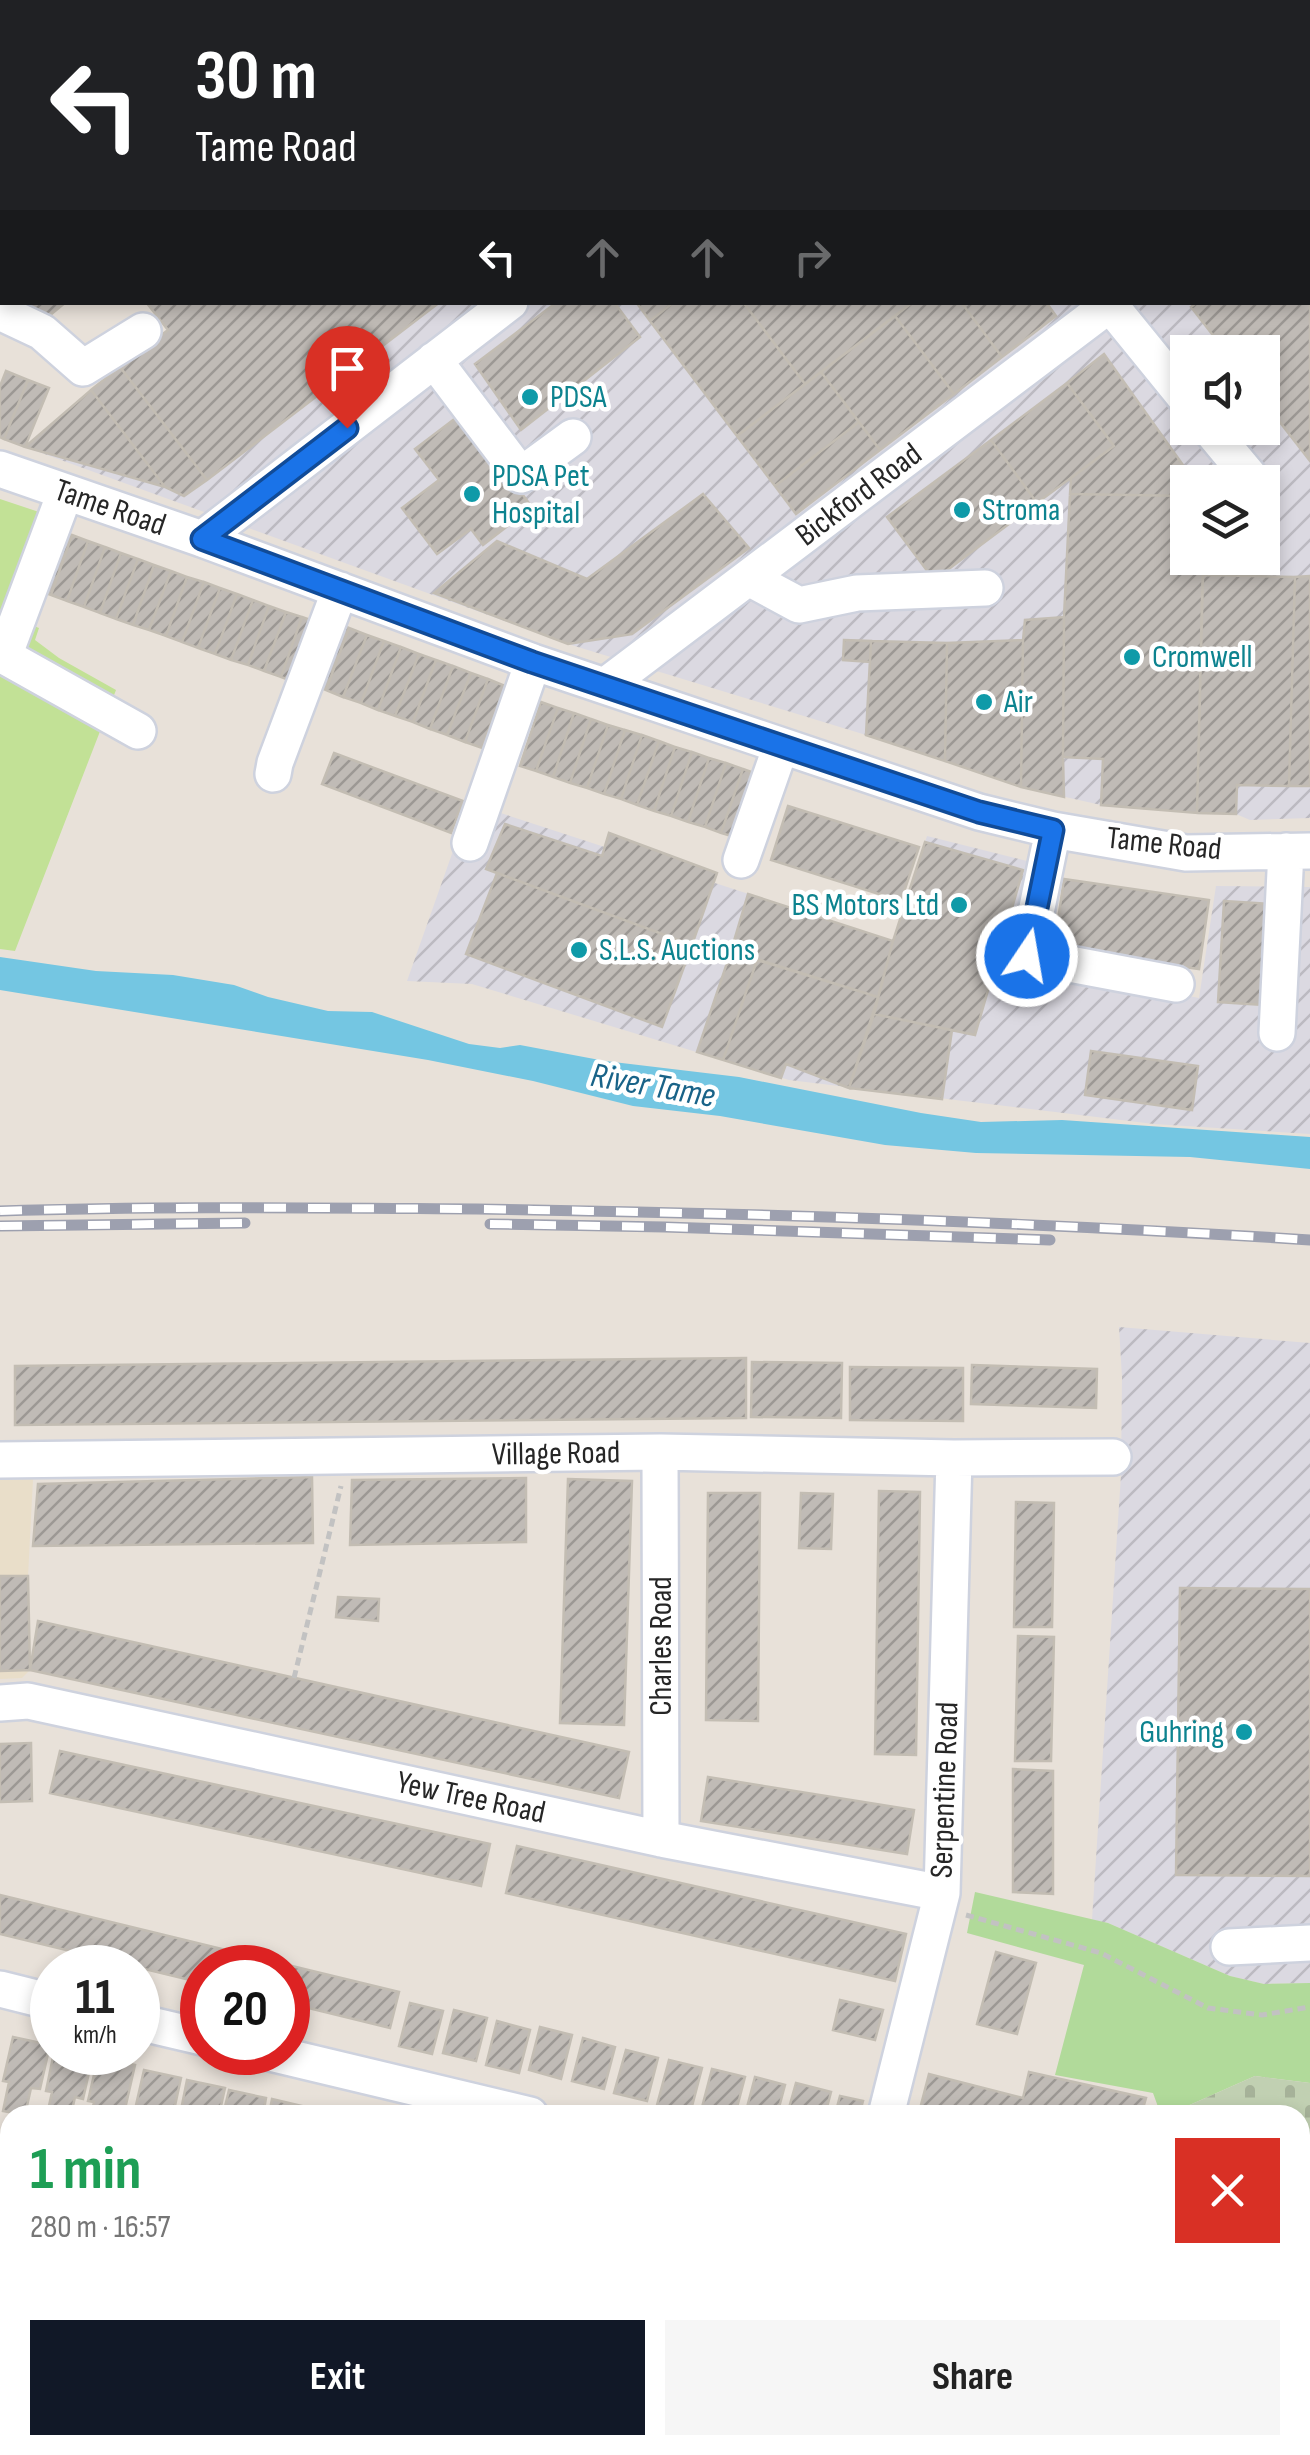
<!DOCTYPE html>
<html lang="en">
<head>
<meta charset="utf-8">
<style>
	:root { --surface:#fff; --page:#f6f6f6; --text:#222; --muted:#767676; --accent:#111827 }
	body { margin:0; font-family:"Sofia Sans Condensed",sans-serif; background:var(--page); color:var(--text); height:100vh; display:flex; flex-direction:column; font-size:38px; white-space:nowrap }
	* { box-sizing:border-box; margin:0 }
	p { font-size:32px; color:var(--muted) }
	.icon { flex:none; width:55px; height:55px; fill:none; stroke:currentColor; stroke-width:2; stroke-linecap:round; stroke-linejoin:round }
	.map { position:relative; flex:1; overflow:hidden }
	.sheet { position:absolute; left:0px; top:2105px; width:1310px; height:350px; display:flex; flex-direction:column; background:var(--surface); border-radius:30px 30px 0 0; box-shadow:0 5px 15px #0003 }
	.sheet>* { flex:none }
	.top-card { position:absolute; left:0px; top:0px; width:1310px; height:305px; box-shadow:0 5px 15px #0003; background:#202124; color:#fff; overflow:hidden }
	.controls { position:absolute; left:1170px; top:335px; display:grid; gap:20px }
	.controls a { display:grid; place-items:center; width:110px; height:110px; border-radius:0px; background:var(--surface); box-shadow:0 5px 15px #0003; font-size:50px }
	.speed { position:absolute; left:30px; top:1945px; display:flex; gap:20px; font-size:50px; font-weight:700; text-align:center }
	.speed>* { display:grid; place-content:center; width:130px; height:130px; border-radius:50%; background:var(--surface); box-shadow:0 5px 15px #0003; line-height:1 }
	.speed small { font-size:25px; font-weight:400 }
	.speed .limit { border:15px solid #d22; background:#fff; color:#111 }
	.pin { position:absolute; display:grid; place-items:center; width:85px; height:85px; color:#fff; margin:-102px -42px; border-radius:50% 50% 50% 0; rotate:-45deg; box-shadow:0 0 10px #0007 }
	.pin .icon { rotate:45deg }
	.me { position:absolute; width:110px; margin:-55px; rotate:12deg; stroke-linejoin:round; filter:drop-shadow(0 0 8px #0008) }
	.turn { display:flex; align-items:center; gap:35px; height:210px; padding:0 30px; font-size:45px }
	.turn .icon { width:130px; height:130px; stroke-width:2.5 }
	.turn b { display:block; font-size:70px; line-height:85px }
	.lanes { display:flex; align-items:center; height:95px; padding:0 30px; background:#0003; justify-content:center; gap:50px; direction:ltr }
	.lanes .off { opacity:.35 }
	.round { display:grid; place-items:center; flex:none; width:105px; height:105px; border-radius:0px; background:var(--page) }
	.head { display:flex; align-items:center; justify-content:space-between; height:170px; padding:0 30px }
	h1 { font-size:60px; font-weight:700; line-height:75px; color:#1e9e55 }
	.action { display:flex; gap:20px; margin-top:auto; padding:20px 30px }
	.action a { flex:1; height:115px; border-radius:0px; background:var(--accent); color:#fff; font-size:40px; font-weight:700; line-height:115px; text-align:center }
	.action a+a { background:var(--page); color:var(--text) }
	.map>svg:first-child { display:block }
	.industrial { fill:url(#industrial-furrows); fill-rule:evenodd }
	.education { fill:#e9dec9 }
	.grass { fill:#b1da9a }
	.cemetery { fill:url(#cemetery-stones) }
	.pitch { fill:#c2e196 }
	.water { fill:#74c6e2 }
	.building { fill:url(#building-hatch); stroke:#c3bdb3; stroke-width:2.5 }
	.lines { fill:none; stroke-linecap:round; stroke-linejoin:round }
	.minor-casing { stroke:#ced2de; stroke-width:40 }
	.major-casing { stroke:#c2c2c2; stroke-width:50 }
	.path { stroke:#c2c2c2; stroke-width:5; stroke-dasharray:8 5; stroke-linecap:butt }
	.minor { stroke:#fff; stroke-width:35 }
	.major { stroke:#e2c364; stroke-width:45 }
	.rail-casing { stroke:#9da0af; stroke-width:11 }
	.rail { stroke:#fff; stroke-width:8; stroke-dasharray:22; stroke-linecap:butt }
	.route-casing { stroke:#114b97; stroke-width:25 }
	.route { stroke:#1a73e8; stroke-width:18 }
	.culture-dot { fill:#0f9aa8; stroke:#fff; stroke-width:4 }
	.labels { text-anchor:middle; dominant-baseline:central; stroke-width:9; stroke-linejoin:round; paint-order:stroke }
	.culture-label { font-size:32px; fill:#0d838f; stroke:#fff; text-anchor:start }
	.street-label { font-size:32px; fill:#262626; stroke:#fff }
	.water-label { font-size:35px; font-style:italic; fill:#196388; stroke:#fff }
</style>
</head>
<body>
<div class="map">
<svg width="1310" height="2455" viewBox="0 0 1310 2455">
	<defs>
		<pattern id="industrial-furrows" width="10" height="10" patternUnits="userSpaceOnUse" patternTransform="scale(2.5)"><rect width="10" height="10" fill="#dbd9e1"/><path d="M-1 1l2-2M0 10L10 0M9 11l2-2" fill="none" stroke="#bcbac1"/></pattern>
		<pattern id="cemetery-stones" width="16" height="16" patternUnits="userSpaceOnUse" patternTransform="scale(2.5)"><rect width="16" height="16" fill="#c1d0b2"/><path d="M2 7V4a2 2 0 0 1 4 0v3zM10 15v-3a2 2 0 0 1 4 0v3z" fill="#a6b299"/></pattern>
		<pattern id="building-hatch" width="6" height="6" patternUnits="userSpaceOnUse" patternTransform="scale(2.5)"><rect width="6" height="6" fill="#c0bbb6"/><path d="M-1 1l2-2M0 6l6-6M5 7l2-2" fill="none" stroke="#9c9894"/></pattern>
	</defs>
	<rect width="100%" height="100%" fill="#e8e1d9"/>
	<path class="industrial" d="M 345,0 L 1310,0 L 1310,818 L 1250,820 L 1236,814 L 1101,805 L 1021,787 L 866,735 L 568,644 L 25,447 L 91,390 L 167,330 L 146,303 L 1308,302 L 1308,2 L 341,2 ZM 1188,352 L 1262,352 L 1262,428 L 1188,428 ZM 1188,482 L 1262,482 L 1262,558 L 1188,558 Z
		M 470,803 L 893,941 L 927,836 L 1035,863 L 1002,959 L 1199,998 L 1216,886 L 1310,887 L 1310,1134 L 1154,1124 L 789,1080 L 472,984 L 407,981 Z
		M 1119,1327 L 1310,1343 L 1310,1983 L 1264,1984 L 1230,1976 L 1108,1923 L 1092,1920 L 1121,1475 L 1122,1377 Z"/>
	<path class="education" d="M 33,1479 L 28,1576 L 30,1670 L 22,1678 L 0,1679 L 0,1480 Z"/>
	<path class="grass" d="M 975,1892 L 1108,1923 L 1230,1976 L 1264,1984 L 1310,1983 L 1310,2083 L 1255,2076 L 1167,2115 L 1161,2115 L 1153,2093 L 1055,2075 L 1084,1965 L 967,1933 Z"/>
	<path class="cemetery" d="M 1255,2076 L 1310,2083 L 1310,2455 L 1246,2455 L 1240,2445 L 1300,2445 L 1300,2115 L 1167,2115 Z"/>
	<path class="pitch" d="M 0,499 L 42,513 L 6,615 L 39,628 L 35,640 L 59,658 L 116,690 L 15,951 L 0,949 Z"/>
	<path class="water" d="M 0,957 L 96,971 L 173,975 L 234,985 L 268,997 L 328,1011 L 372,1012 L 469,1044 L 500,1048 L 520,1045 L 605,1061 L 739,1077 L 921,1113 L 981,1122 L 1062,1120 L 1310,1137 L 1310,1169 L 1190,1157 L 976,1153 L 885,1145 L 720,1116 L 633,1106 L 533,1081 L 428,1060 L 0,990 Z"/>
	<path class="building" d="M 357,0 L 657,0 L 659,2 L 353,2 Z
		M 955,0 L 1104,0 L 1106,2 L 954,2 Z
		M 1308,262 L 1310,265 L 1310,461 L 1262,399 L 1262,352 L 1226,352 L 1191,307 L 1197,302 L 1308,302 Z
		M 18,302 L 66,302 L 49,316 Z
		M 146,302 L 440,302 L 207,480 L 120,367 L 168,330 Z
		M 557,302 L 614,302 L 640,337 L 521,430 L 475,364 Z
		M 636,302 L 674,302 L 650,321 Z
		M 674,302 L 743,302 L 805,384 L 737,436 L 650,321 Z
		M 743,302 L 913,302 L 805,384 Z
		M 913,302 L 961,302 L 1002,357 L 954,394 L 895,316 Z
		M 961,302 L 1046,302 L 1056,316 L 1002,357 Z
		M 895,316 L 954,394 L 880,450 L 821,372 Z
		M 1104,354 L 1195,482 L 1188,482 L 1188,496 L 1070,494 L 1071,478 L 1114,446 L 1067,383 Z
		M 120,367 L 207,480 L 184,496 L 165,487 L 91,390 Z
		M 6,371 L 28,380 L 4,439 L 0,437 L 0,386 Z
		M 821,372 L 859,422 L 775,486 L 737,436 Z
		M 28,380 L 49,388 L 25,447 L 4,439 Z
		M 1067,383 L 1114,446 L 1037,503 L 991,440 Z
		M 91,390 L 165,487 L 25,447 Z
		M 461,414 L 532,507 L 483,545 L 471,529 L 437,554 L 402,508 L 439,480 L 415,449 Z
		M 859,422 L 880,450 L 796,514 L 775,486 Z
		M 991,440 L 1037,503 L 934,580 L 887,517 Z
		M 703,494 L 749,548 L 632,634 L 568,644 L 434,593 L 497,541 L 587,579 Z
		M 1070,494 L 1188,496 L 1188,558 L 1203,558 L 1197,813 L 1101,805 L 1103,759 L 1063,757 L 1064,617 Z
		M 56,530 L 72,535 L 51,595 L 34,589 Z
		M 72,535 L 88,541 L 67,601 L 51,595 Z
		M 88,541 L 105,547 L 84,607 L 67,601 Z
		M 105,547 L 121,553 L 100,613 L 84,607 Z
		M 121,553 L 138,559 L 116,619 L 100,613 Z
		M 138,559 L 154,565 L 133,625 L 116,619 Z
		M 154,565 L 171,571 L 149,630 L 133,625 Z
		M 171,571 L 187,577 L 166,636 L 149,630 Z
		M 1203,575 L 1295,577 L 1289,786 L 1237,785 L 1236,814 L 1197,813 Z
		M 1310,576 L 1310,786 L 1289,786 L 1295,577 Z
		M 187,577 L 204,582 L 182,642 L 166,636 Z
		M 204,582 L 220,588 L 198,648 L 182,642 Z
		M 220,588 L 237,594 L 215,654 L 198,648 Z
		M 237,594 L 253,600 L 231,660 L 215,654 Z
		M 253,600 L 269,606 L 248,665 L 231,660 Z
		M 269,606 L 286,612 L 264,671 L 248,665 Z
		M 286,612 L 302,617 L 281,677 L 264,671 Z
		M 302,617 L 319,623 L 297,683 L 281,677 Z
		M 1064,617 L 1063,757 L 1064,797 L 1021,787 L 1023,640 L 1025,620 Z
		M 332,622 L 349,628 L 326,690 L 309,684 Z
		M 349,628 L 367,635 L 343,697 L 326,690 Z
		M 367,635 L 384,641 L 361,703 L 343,697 Z
		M 844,640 L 871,641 L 870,662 L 843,660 Z
		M 1023,640 L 1021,787 L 945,761 L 947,643 Z
		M 384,641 L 401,647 L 378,710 L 361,703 Z
		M 871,641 L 947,643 L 945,761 L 866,735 Z
		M 401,647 L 419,654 L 395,716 L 378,710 Z
		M 419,654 L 436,660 L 413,722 L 395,716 Z
		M 436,660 L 453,666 L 430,729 L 413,722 Z
		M 453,666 L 471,673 L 447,735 L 430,729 Z
		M 471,673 L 488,679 L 465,742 L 447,735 Z
		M 488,679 L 505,686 L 482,748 L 465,742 Z
		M 541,702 L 558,708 L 536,771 L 520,766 Z
		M 558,708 L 574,713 L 553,777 L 536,771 Z
		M 574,713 L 591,719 L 570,783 L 553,777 Z
		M 591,719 L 608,725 L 587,788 L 570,783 Z
		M 608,725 L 625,730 L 604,794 L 587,788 Z
		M 625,730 L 642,735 L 621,799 L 604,794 Z
		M 642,735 L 659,741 L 637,805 L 621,799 Z
		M 659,741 L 675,747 L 654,811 L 637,805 Z
		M 675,747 L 692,752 L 671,816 L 654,811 Z
		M 692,752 L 709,758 L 688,822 L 671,816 Z
		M 334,753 L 463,801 L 451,833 L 322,784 Z
		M 709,758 L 726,763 L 705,827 L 688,822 Z
		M 726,763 L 743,769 L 721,833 L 705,827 Z
		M 743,769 L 760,775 L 738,838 L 721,833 Z
		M 788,806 L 919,847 L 901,901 L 771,860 Z
		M 505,824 L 602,856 L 609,833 L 717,873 L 692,945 L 486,869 Z
		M 925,842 L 1023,870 L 975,1035 L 874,1014 L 893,941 Z
		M 497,873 L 692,945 L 662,1027 L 466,954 Z
		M 1064,879 L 1209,900 L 1199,969 L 1054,948 Z
		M 748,894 L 893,941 L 878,997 L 731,951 Z
		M 1224,901 L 1270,904 L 1263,1005 L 1218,1002 Z
		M 731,951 L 757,960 L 723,1060 L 697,1052 Z
		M 757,960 L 878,997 L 849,1088 L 786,1064 L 781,1078 L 723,1060 Z
		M 874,1014 L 952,1030 L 942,1099 L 849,1088 Z
		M 1091,1051 L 1198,1066 L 1192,1110 L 1085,1095 Z
		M 746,1358 L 746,1418 L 15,1425 L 15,1366 Z
		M 752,1362 L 842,1363 L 841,1418 L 751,1417 Z
		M 972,1365 L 1097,1369 L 1096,1408 L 971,1404 Z
		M 850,1367 L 963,1368 L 963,1421 L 850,1420 Z
		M 312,1477 L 313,1543 L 33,1546 L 38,1484 Z
		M 526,1478 L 526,1542 L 350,1545 L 352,1480 Z
		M 568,1479 L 632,1481 L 624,1725 L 560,1723 Z
		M 879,1491 L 920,1492 L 916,1755 L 875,1754 Z
		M 708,1493 L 760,1493 L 758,1721 L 706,1720 Z
		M 801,1493 L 833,1494 L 831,1549 L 799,1548 Z
		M 1016,1502 L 1054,1503 L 1052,1627 L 1014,1627 Z
		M 0,1576 L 28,1576 L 30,1670 L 0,1671 Z
		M 1180,1588 L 1310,1589 L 1310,1876 L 1176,1875 Z
		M 338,1597 L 379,1599 L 378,1621 L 336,1617 Z
		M 38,1621 L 629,1752 L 619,1798 L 30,1670 Z
		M 1018,1636 L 1054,1637 L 1051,1761 L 1015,1761 Z
		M 31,1743 L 32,1801 L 0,1802 L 0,1744 Z
		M 60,1751 L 490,1844 L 481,1886 L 50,1793 Z
		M 1013,1769 L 1053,1771 L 1053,1894 L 1013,1892 Z
		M 708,1777 L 914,1810 L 907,1854 L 701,1821 Z
		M 517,1846 L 906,1934 L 895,1981 L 506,1893 Z
		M 0,1895 L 399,1992 L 390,2028 L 288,2003 L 288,1968 L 202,1968 L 202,1983 L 0,1934 Z
		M 996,1952 L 1036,1963 L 1017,2034 L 977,2024 Z
		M 840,2000 L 883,2010 L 875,2040 L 833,2030 Z
		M 410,2003 L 443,2011 L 432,2054 L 399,2046 Z
		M 454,2010 L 487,2018 L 476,2061 L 443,2053 Z
		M 497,2021 L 530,2030 L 519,2073 L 486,2065 Z
		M 540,2027 L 572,2035 L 561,2079 L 529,2070 Z
		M 13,2037 L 50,2045 L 40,2089 L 31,2088 L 25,2115 L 3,2111 L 9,2082 L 3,2081 Z
		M 583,2038 L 615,2047 L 604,2089 L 572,2081 Z
		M 626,2050 L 658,2058 L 647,2101 L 614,2093 Z
		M 54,2052 L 93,2055 L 83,2099 L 75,2097 L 71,2115 L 47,2115 L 52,2092 L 46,2091 Z
		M 98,2057 L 135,2065 L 125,2109 L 116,2107 L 115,2115 L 91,2115 L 94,2102 L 88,2101 Z
		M 669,2060 L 702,2068 L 690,2114 L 657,2105 Z
		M 712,2069 L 745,2077 L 735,2115 L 700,2115 Z
		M 144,2070 L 181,2078 L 173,2115 L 134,2114 Z
		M 1029,2072 L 1146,2098 L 1142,2112 L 1136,2115 L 951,2115 L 921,2105 L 929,2074 L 1023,2098 Z
		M 755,2077 L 785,2085 L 777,2115 L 745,2115 Z
		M 187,2080 L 225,2088 L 219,2115 L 180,2115 Z
		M 796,2083 L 831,2092 L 825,2115 L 787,2115 Z
		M 229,2090 L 266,2098 L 263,2115 L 223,2115 Z
		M 840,2096 L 863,2101 L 859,2115 L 835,2115 Z
		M 272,2099 L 310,2108 L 308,2115 L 269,2115 Z
		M 0,2284 L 10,2286 L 10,2428 L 0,2426 Z
		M 0,2284 L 10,2286 L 10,2428 L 0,2426 Z
		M 75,2445 L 377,2445 L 374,2455 L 83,2455 Z
		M 87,2445 L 154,2445 L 151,2455 L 133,2455 Z
		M 154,2445 L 377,2445 L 374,2455 L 151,2455 Z
		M 801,2445 L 899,2445 L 896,2455 L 826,2455 L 800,2448 Z
		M 906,2445 L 948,2445 L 991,2455 L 903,2455 Z
		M 1101,2445 L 1144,2445 L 1150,2455 L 1107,2455 Z"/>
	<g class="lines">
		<g class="minor-casing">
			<path id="minor" d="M 298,2 L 301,0
				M 900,2 L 903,0
				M 1308,156 L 1310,154
				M 0,223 L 2,222
				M 1110,305 L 1188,401
				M 0,312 L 42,332 L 83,368 L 143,331
				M 434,360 L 521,475 L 573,437
				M 1209,428 L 1254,482
				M 0,469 L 202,539 L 533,662 L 979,812 L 1053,830 L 1186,853 L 1310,851
				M 65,493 L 4,656 L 138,731
				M 202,539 L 510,302
				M 749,578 L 799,605 L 857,593 L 985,588
				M 605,686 L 1113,302
				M 273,774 L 275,763 L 340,590
				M 1053,830 L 1027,956 L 1176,984
				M 470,843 L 533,662
				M 741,860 L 781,746
				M 1277,1033 L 1286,851
				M 660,1452 L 661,1839
				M 0,1460 L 660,1452 L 954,1458 L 1113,1457
				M 0,1703 L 28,1701 L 661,1839 L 942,1893
				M 1229,1947 L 1310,1943
				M 0,1989 L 52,2002
				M 138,2022 L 202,2037
				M 266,2052 L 530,2115
				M 886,2115 L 942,1893 L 954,1458
				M 1022,2445 L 1028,2455
				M 1298,2455 L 1310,2436"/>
		</g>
		<g class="major-casing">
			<path id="major" d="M 0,2274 L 10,2276
				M 612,2445 L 644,2455"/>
		</g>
		<path class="path" d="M 294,1678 L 341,1486
			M 966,1915 L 1101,1953 L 1208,2008 L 1262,2015 L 1310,2007
			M 0,2188 L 10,2190
			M 379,2445 L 378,2454 L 384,2455
			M 386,2455 L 387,2445
			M 390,2455 L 391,2445
			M 394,2455 L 396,2445
			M 398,2455 L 399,2445
			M 402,2455 L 404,2445
			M 407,2455 L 408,2445
			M 411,2455 L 412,2445"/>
		<use href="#minor" class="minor"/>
		<use href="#major" class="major"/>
		<g class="rail-casing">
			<path id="rail" d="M 0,1211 C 159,1206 318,1208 477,1209 C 755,1213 1033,1222 1310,1240
				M 490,1224 L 665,1227 L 1050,1240
				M 0,1226 L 245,1223"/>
		</g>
		<use href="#rail" class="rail"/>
	</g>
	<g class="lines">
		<g class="route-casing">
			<path id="route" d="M 347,428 L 202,539 L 532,662 L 979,812 L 1053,830 L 1027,956"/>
		</g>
		<use href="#route" class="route"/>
	</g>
	<g class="culture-dot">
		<circle cx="530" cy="397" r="10"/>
		<circle cx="472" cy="494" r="10"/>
		<circle cx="962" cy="510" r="10"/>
		<circle cx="1132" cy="657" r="10"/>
		<circle cx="984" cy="702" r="10"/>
		<circle cx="959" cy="905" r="10"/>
		<circle cx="579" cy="950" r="10"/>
		<circle cx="1244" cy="1732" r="10"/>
	</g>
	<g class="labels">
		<g class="culture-label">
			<text x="550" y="397">PDSA</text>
			<text x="492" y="476">PDSA Pet<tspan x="492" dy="37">Hospital</tspan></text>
			<text x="982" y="510">Stroma</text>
			<text x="1152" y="657">Cromwell</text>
			<text x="1004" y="702">Air</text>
			<text x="939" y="905" text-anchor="end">BS Motors Ltd</text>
			<text x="599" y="950">S.L.S. Auctions</text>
			<text x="1224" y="1732" text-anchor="end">Guhring</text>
		</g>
		<g class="street-label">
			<text transform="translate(859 495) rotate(-37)">Bickford Road</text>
			<text transform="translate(110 508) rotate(19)">Tame Road</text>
			<text transform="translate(1164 844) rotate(6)">Tame Road</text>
			<text transform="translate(556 1454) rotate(-1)">Village Road</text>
			<text transform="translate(661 1646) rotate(-90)">Charles Road</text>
			<text transform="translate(945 1790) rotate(-88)">Serpentine Road</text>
			<text transform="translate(471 1798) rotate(12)">Yew Tree Road</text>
		</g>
		<g class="water-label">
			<text transform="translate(653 1086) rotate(10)">River Tame</text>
		</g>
	</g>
</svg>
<div class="controls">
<a><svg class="icon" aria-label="sound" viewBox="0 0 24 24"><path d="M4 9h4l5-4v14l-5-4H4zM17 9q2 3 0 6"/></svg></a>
<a><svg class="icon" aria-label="layers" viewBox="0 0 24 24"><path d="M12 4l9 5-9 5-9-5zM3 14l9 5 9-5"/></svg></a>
</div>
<div class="speed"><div>11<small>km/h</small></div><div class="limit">20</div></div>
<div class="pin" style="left:347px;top:428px;background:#d93025"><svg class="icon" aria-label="arrive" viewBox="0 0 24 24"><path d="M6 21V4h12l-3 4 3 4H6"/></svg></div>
<svg class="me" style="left:1027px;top:956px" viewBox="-20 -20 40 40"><circle r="17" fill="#1a73e8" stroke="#fff" stroke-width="3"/><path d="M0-11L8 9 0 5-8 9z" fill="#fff"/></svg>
<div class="top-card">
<div class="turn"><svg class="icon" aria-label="left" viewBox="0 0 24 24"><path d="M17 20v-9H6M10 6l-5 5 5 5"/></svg><div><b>30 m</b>Tame Road</div></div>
<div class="lanes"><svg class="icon" aria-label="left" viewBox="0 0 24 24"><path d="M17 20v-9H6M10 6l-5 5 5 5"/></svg><svg class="icon off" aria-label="ahead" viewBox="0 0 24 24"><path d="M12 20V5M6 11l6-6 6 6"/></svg><svg class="icon off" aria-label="ahead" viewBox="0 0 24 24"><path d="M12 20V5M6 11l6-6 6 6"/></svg><svg class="icon off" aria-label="right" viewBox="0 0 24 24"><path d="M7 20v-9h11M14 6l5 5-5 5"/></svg></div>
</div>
<section class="sheet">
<div class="head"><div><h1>1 min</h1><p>280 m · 16:57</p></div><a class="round" style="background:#d93025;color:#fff"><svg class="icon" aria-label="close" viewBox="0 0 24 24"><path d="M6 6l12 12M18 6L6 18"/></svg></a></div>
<div class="action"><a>Exit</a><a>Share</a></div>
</section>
</div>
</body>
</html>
